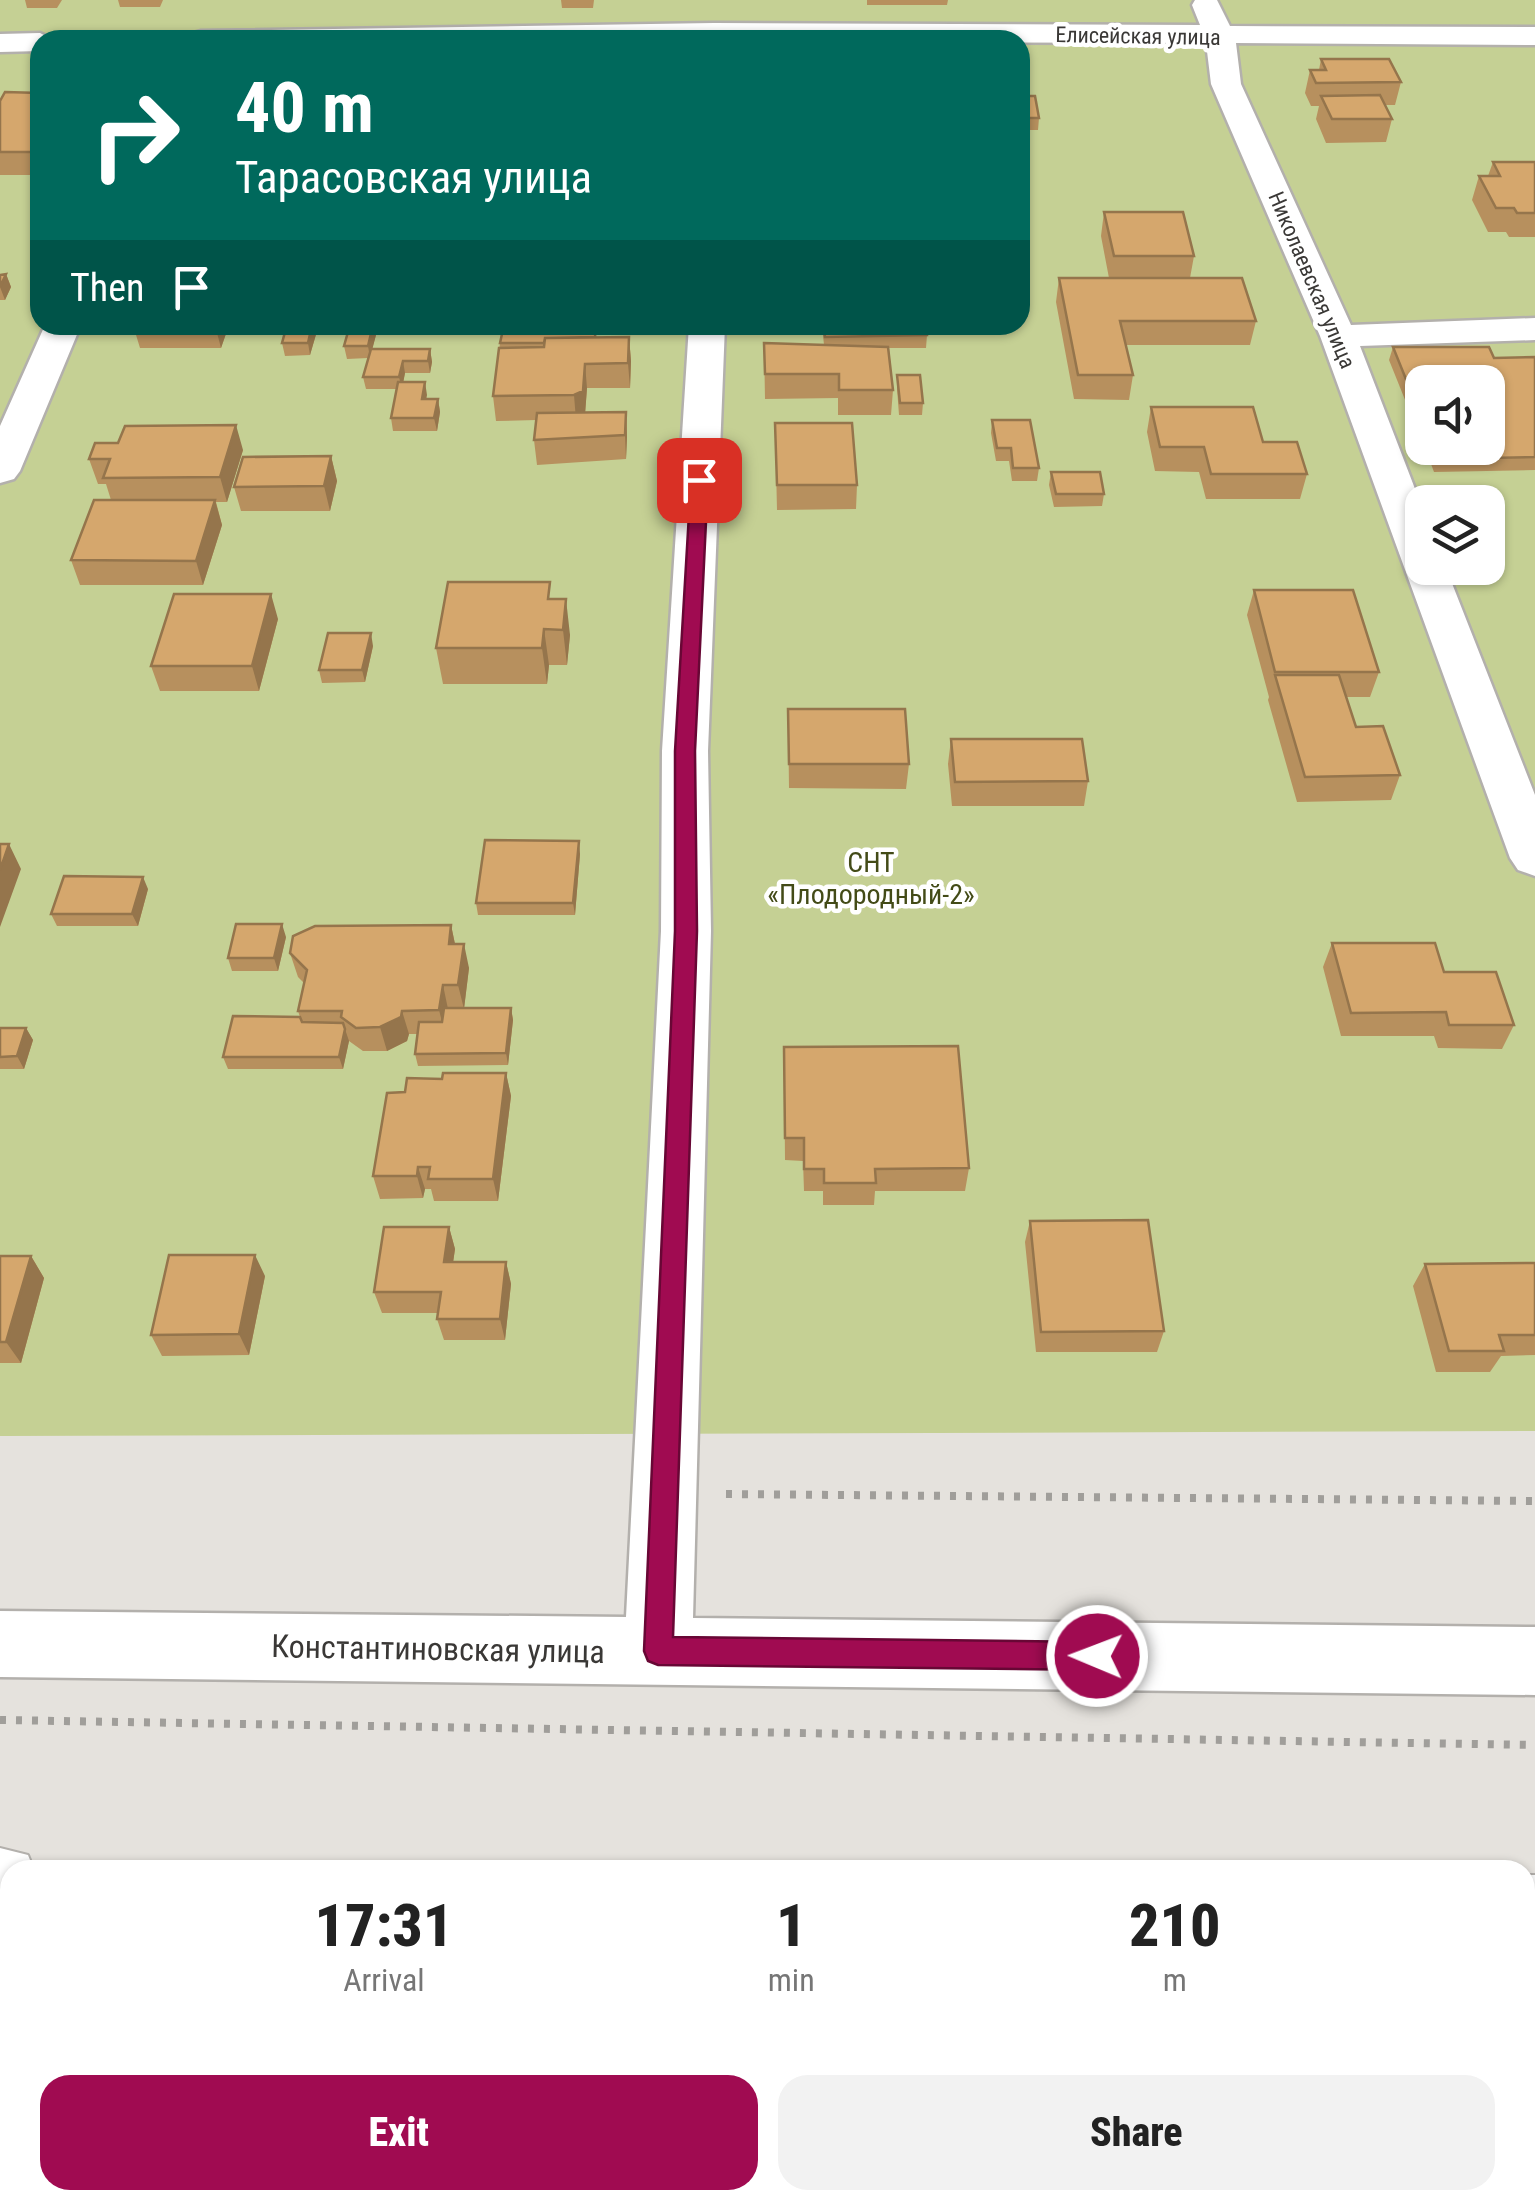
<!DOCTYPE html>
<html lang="en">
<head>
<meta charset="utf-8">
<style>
	:root { --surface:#fff; --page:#f2f2f2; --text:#222; --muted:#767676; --accent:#a00b51 }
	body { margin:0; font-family:"Roboto Condensed",sans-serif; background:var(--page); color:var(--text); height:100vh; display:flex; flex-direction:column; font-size:38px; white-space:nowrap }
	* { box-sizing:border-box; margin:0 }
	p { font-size:32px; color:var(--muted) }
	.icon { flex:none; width:55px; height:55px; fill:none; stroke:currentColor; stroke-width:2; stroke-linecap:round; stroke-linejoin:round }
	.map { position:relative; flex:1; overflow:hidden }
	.sheet { position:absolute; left:0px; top:1860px; width:1535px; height:350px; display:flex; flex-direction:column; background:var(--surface); border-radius:30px 30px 0 0; box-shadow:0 2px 8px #0004 }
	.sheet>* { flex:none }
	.guide { position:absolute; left:30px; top:30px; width:1000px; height:305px; border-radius:30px; box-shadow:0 2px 8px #0004; background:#00695c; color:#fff; overflow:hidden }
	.fabs { position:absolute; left:1405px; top:365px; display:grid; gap:20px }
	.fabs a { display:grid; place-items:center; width:100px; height:100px; border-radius:20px; background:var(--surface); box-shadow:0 2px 8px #0004; font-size:50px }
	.pin { position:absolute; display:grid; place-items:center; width:85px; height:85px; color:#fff; margin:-42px; border-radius:20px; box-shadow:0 5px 15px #0006 }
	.me { position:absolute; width:110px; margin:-55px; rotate:271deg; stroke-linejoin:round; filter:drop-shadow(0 0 8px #0008) }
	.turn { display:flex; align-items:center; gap:35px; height:210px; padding:0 40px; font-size:45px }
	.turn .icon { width:130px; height:130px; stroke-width:2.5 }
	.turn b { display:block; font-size:70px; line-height:85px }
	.then { display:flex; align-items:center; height:95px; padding:0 40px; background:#0003; gap:20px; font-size:38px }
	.eta { display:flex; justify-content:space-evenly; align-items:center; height:170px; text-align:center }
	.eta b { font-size:60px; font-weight:800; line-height:70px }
	.button { display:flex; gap:20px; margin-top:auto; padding:20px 40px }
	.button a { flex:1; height:115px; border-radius:30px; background:var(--accent); color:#fff; font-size:40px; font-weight:800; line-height:115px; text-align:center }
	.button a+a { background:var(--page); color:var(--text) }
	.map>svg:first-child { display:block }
	.green { fill:#c5d094; fill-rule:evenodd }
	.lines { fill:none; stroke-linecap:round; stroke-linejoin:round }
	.service-casing { stroke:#b3b0ac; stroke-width:4 }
	.minor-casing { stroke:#b3b0ac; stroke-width:5 }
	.path { stroke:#a09e9a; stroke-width:8; stroke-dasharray:6 10; stroke-linecap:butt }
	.service { fill:#fff; fill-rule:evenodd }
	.minor { fill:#fff; fill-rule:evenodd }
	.wall { fill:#b7905e }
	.shaded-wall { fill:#95754c }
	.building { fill:#d5a76d; stroke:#95754c; stroke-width:2.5 }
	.route { fill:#a00b51; stroke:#680735; stroke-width:2.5 }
	.labels { text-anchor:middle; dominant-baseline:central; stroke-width:9; stroke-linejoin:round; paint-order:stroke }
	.far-street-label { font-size:22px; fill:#3a3836; stroke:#fff }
	.park-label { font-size:28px; fill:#434b17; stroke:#fff }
	.near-street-label { font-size:32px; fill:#3a3836; stroke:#fff }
</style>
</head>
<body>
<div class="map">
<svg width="1535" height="2210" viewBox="0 0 1535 2210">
	<rect width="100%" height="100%" fill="#e5e2dd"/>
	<path class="green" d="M 0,0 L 1535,0 L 1535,1431 L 0,1436 ZM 40,40 L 1020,40 L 1020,325 L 40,325 ZM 1422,382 L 1488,382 L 1488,448 L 1422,448 ZM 1422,502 L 1488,502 L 1488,568 L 1422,568 Z"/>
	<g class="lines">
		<g class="service-casing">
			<path id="service" d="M 0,1848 L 28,1855 L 34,1870 L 10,1870 L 10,1898 L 0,1898 Z
				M 1525,1875 L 1535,1875 L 1535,1925 L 1525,1925 Z"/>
		</g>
		<g class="minor-casing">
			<path id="minor" d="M 1195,0 L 1217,0 L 1230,26 L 1535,27 L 1535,45 L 1236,43 L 1241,84 L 1351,325 L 1535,318 L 1535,340 L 1360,346 L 1422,507 L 1422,568 L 1446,568 L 1535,795 L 1535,876 L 1518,870 L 1510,858 L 1320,336 L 1211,84 L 1206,43 L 186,40 L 190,34 L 201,31 L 714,23 L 1200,25 L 1192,5 Z
				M 40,33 L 54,40 L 40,40 L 40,51 L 0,52 L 0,34 Z
				M 45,325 L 81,325 L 20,471 L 14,479 L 0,483 L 0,426 Z
				M 689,325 L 725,325 L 708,751 L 711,931 L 693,1618 L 1535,1627 L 1535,1695 L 0,1677 L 0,1611 L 626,1617 L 661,931 L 662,751 Z"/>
		</g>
		<path class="path" d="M 726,1494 L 1535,1501
			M 0,1720 L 1535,1745"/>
		<use href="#service" class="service"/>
		<use href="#minor" class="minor"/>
	</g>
	<path class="wall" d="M 25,0 L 62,0 L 57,8 L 27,8 Z
		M 118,0 L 163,0 L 160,7 L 120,7 Z
		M 561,0 L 594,0 L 593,8 L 562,8 Z
		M 867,0 L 948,0 L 947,5 L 867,5 Z
		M 1321,59 L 1401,82 L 1395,105 L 1385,105 L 1392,119 L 1386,142 L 1326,143 L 1316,119 L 1319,106 L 1311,106 L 1305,93 L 1310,70 L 1319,70 Z
		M 40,93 L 40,175 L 0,175 L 0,101 Z
		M 1020,96 L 1039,118 L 1038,130 L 1020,130 Z
		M 1493,162 L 1535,162 L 1535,237 L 1509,237 L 1506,232 L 1488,232 L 1472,200 L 1479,176 L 1488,176 Z
		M 1104,212 L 1194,256 L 1190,278 L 1256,321 L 1250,345 L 1126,345 L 1133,375 L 1129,400 L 1074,399 L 1056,302 L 1059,278 L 1109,278 L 1101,236 Z
		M 6,274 L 11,287 L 5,300 L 0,300 L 0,275 Z
		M 133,325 L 229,325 L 221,348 L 140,348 Z
		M 822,325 L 926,325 L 927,335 L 926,348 L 889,348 L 893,390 L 891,415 L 838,415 L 838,398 L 765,399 L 764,343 L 824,345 Z
		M 317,331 L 310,355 L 285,356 L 282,343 Z
		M 376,335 L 372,349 L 430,349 L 432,362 L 430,373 L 405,373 L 403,382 L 425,382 L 426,399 L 438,399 L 440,412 L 437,431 L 393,431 L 391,418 L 397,389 L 366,389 L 363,377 L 368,358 L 347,359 L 344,346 Z
		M 597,337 L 629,337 L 631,361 L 630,388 L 587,388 L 585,413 L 626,412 L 627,437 L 626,459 L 537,465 L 534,440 L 536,420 L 496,421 L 493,396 L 500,343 Z
		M 1393,347 L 1494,358 L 1535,357 L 1535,470 L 1434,472 L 1425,448 L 1488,448 L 1422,382 L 1422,442 L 1389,360 Z
		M 897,375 L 923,403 L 922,415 L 899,415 L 897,388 Z
		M 1151,407 L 1263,442 L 1307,474 L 1300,499 L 1206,499 L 1199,472 L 1155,471 L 1147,432 Z
		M 992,420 L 1039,468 L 1037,481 L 1012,481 L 1009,461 L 996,461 L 991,433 Z
		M 775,423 L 857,485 L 856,509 L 777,510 Z
		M 243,450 L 227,502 L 216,502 L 222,525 L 203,585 L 80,585 L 71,560 L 111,500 L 106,484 L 98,484 L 89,459 Z
		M 331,456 L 337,481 L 330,511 L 241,511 L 234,487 Z
		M 1051,472 L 1104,494 L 1102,506 L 1054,507 L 1049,485 Z
		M 1254,590 L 1379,672 L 1370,697 L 1346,697 L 1356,727 L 1400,775 L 1391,800 L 1297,802 L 1268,700 L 1269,697 L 1247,615 Z
		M 552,599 L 570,635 L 567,665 L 549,665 L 547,684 L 443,684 L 436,648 Z
		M 278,619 L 259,691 L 160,691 L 151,666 Z
		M 373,646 L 365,682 L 322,683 L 319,670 Z
		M 788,709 L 909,764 L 906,789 L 789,788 Z
		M 951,739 L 1088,781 L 1084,806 L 952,806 L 948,764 Z
		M 580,854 L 575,915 L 478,915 L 476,903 Z
		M 148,889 L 138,926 L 57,926 L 51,914 Z
		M 451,925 L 455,944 L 469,968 L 464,1008 L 511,1008 L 513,1020 L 508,1065 L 418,1066 L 415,1054 L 418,1034 L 409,1034 L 407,1041 L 387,1051 L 363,1051 L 349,1041 L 343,1069 L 228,1069 L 223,1057 L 300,1017 L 298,1011 L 304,983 L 298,977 L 290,953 Z
		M 286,937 L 278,971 L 232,971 L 228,958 Z
		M 1332,943 L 1444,972 L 1514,1025 L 1502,1049 L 1438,1048 L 1434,1036 L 1341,1036 L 1323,967 Z
		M 0,1028 L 26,1028 L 33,1040 L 24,1069 L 0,1069 Z
		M 784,1047 L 969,1168 L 965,1191 L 875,1191 L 874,1205 L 823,1205 L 823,1191 L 804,1191 L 803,1161 L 785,1160 Z
		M 506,1073 L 511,1096 L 498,1201 L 434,1201 L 431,1189 L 425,1189 L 423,1198 L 380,1199 L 373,1176 L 405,1092 L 442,1079 Z
		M 1030,1221 L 1164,1331 L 1157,1352 L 1036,1352 L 1025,1242 Z
		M 449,1227 L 455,1249 L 453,1262 L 506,1262 L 511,1284 L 505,1340 L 444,1340 L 437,1319 L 438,1313 L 382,1313 L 374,1292 Z
		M 0,1256 L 31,1256 L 44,1278 L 21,1363 L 0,1363 Z
		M 1535,1263 L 1535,1355 L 1501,1356 L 1490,1372 L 1436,1372 L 1413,1286 L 1425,1264 Z
		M 265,1276 L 249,1355 L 162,1356 L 151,1335 Z
		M 10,2200 L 1525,2200 L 1535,2210 L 0,2210 Z"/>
	<path class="shaded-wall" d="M 6,274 L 11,287 L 5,300 L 0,287 Z
		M 215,325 L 229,325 L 221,348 Z
		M 312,325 L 316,325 L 317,331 L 310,355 L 308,343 Z
		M 373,325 L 376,335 L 370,358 L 368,346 Z
		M 629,337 L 631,361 L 630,388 L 628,363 Z
		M 430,349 L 432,362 L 430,373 L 428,361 Z
		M 403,361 L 405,373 L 402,389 L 399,377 Z
		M 585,364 L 587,388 L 585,415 L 576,420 L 574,395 Z
		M 425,382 L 427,395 L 424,412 L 422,399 Z
		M 438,399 L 440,412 L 437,431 L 434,418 Z
		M 626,412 L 627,437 L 626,459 L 625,435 Z
		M 236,425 L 243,450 L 227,502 L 220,477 Z
		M 331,456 L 337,481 L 330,511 L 324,486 Z
		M 215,500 L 222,525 L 203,585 L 196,561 Z
		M 271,594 L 278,619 L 259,691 L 252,666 Z
		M 566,599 L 570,635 L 567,665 L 563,630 Z
		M 544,629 L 549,665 L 547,684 L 542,648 Z
		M 371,633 L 373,646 L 365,682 L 362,670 Z
		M 579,841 L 580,854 L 575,915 L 573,903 Z
		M 9,844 L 21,869 L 0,927 L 0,870 Z
		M 143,877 L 148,889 L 138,926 L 132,914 Z
		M 282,924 L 286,937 L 278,971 L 274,958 Z
		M 451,925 L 456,949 L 449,944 Z
		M 464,944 L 469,968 L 464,1009 L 458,985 Z
		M 443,985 L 448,1009 L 445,1034 L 439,1010 Z
		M 511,1008 L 513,1020 L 508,1065 L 506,1053 Z
		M 402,1011 L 409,1034 L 407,1041 L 387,1051 L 380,1027 Z
		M 26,1028 L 33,1040 L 24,1069 L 17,1056 Z
		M 345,1029 L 349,1041 L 343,1069 L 339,1057 Z
		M 506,1073 L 511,1096 L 498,1201 L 493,1179 Z
		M 418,1167 L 425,1189 L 423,1198 L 417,1176 Z
		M 449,1227 L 455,1249 L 450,1284 L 444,1262 Z
		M 255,1255 L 265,1276 L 249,1355 L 239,1334 Z
		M 31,1256 L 44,1278 L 21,1363 L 6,1342 Z
		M 506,1262 L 511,1284 L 505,1340 L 500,1319 Z"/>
	<path class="building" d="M 1321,59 L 1389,59 L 1401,82 L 1316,83 L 1310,70 L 1326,70 Z
		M 5,92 L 40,93 L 40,152 L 0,152 L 0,101 Z
		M 1380,95 L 1392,119 L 1332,119 L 1321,96 Z
		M 1020,96 L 1035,96 L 1039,118 L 1020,118 Z
		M 1493,162 L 1535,162 L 1535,213 L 1517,213 L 1514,208 L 1496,208 L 1479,176 L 1500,176 Z
		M 1104,212 L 1183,212 L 1194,256 L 1114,256 Z
		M 6,274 L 0,287 L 0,275 Z
		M 1059,278 L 1242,278 L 1256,321 L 1120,321 L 1133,375 L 1078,375 Z
		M 287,325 L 312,325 L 308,343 L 282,343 Z
		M 350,325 L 373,325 L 368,346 L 344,346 Z
		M 504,325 L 596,325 L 595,337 L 545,338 L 544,343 L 500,343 Z
		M 824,325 L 926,325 L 927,335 L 825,337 Z
		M 629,337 L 628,363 L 585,364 L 583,391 L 574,395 L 493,396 L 499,348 L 544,347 L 545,338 Z
		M 764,343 L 888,347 L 893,390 L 839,390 L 839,374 L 765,374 Z
		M 1393,347 L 1489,347 L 1494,358 L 1535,357 L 1535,457 L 1439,459 L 1434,448 L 1488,448 L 1488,382 L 1422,382 L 1422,419 Z
		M 371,349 L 430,349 L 428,361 L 403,361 L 399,377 L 363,377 Z
		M 897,375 L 920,375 L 923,403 L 900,403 Z
		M 398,382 L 425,382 L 422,399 L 438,399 L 434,418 L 391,418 Z
		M 1151,407 L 1253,407 L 1263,442 L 1297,442 L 1307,474 L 1211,474 L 1204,447 L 1160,447 Z
		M 626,412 L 625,435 L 534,440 L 537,413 Z
		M 992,420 L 1030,420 L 1039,468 L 1013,468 L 1011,448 L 997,448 Z
		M 775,423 L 852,423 L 857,485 L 777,485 Z
		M 236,425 L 220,477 L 103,478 L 110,459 L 89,459 L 95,443 L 118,443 L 125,426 Z
		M 331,456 L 324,486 L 234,487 L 243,457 Z
		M 1051,472 L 1100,472 L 1104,494 L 1056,494 Z
		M 94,500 L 215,500 L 196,561 L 71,560 Z
		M 448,582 L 550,582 L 548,599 L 566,599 L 563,630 L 544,629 L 542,648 L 436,648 Z
		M 1254,590 L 1353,590 L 1379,672 L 1275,672 Z
		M 174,594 L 271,594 L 252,666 L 151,666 Z
		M 328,633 L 371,633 L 362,670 L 319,670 Z
		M 1275,675 L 1339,675 L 1356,727 L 1383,726 L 1400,775 L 1305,777 Z
		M 788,709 L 905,709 L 909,764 L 789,764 Z
		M 951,739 L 1082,739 L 1088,781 L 955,782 Z
		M 485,840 L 579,841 L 573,903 L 476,903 Z
		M 0,844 L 9,844 L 0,870 Z
		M 64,876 L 143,877 L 132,914 L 51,914 Z
		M 236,924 L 282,924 L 274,958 L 228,958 Z
		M 451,925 L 449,944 L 464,944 L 458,985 L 443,985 L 439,1010 L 402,1011 L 401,1017 L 380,1027 L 356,1028 L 341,1017 L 342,1011 L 298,1011 L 307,970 L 290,953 L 293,936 L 315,926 Z
		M 1332,943 L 1435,943 L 1444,972 L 1496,972 L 1514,1025 L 1449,1025 L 1446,1012 L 1351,1013 Z
		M 444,1008 L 511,1008 L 506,1053 L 415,1054 L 419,1022 L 442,1022 Z
		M 233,1016 L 300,1017 L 302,1022 L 343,1023 L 345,1029 L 339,1057 L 223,1057 Z
		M 0,1028 L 26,1028 L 17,1056 L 0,1057 Z
		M 958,1046 L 969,1168 L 875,1169 L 876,1183 L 824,1183 L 824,1169 L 804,1169 L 804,1138 L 785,1138 L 784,1047 Z
		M 443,1073 L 506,1073 L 493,1179 L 428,1179 L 430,1167 L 418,1167 L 417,1176 L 373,1176 L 387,1093 L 405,1092 L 407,1078 L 442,1079 Z
		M 1148,1220 L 1164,1331 L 1041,1332 L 1030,1221 Z
		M 384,1227 L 449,1227 L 444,1262 L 506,1262 L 500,1319 L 437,1319 L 441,1292 L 374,1292 Z
		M 169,1255 L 255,1255 L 239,1334 L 151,1335 Z
		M 0,1256 L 31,1256 L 6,1342 L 0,1342 Z
		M 1535,1263 L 1535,1335 L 1499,1335 L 1504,1351 L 1449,1351 L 1425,1264 Z
		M 0,1959 L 10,1959 L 10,2200 L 1331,2200 L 1332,2210 L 0,2210 Z
		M 1525,2044 L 1535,2044 L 1535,2210 L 1367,2210 L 1365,2200 L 1525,2200 Z"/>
	<path class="route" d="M 699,475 L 708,480 L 695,751 L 697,931 L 673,1637 L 1097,1642 L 1107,1646 L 1111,1656 L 1107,1666 L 1097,1670 L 658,1665 L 648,1661 L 644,1651 L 675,931 L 675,751 L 691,480 Z"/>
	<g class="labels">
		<g class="far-street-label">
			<text transform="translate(1138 36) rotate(1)">Елисейская улица</text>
			<text transform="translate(1312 280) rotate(67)">Николаевская улица</text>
		</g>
		<g class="park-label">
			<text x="871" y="862">СНТ<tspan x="871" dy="32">«Плодородный-2»</tspan></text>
		</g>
		<g class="near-street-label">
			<text transform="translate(438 1649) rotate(1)">Константиновская улица</text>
		</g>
	</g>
</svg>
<div class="fabs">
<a><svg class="icon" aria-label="sound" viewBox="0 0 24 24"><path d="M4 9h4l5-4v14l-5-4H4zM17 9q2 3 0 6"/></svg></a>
<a><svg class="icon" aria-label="layers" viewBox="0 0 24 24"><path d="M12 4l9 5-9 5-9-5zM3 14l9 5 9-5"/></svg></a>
</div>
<div class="pin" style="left:699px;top:480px;background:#d93025"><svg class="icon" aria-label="arrive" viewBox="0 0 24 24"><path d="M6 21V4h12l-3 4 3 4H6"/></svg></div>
<svg class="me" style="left:1097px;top:1656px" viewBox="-20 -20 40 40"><circle r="17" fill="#a00b51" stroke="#fff" stroke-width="3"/><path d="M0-11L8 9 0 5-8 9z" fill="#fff"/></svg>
<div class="guide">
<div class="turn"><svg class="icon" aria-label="right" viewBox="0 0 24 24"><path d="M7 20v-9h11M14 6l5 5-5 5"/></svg><div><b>40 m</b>Тарасовская улица</div></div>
<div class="then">Then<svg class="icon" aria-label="arrive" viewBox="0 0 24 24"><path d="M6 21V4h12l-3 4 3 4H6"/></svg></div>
</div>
<section class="sheet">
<div class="eta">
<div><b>17:31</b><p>Arrival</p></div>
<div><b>1</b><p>min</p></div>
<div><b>210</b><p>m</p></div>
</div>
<div class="button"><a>Exit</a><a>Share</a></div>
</section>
</div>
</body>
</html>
